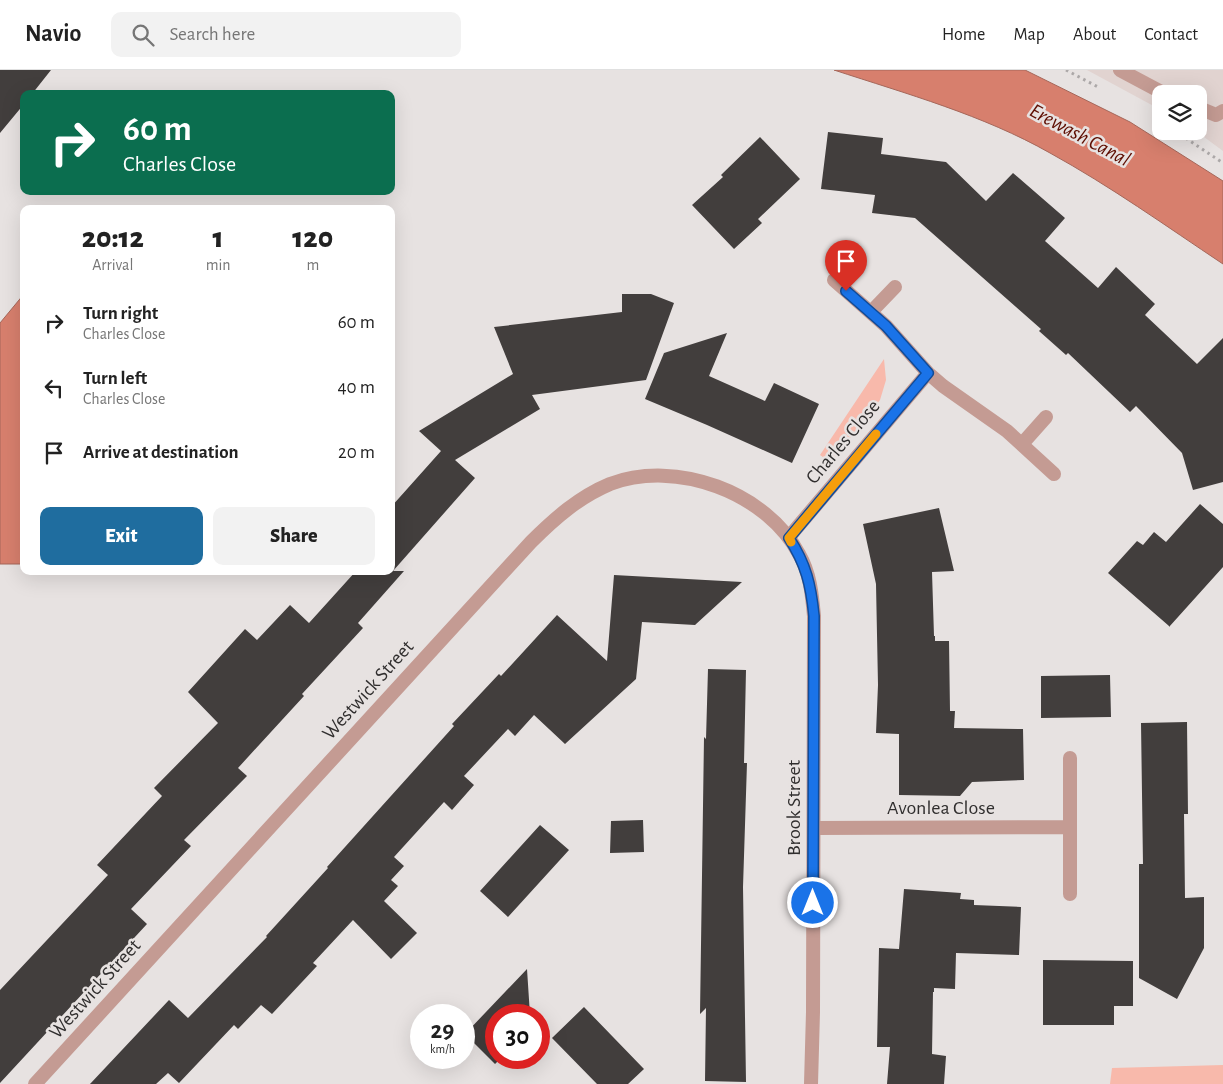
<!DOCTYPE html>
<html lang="en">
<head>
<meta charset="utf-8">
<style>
	:root { --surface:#fff; --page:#f2f2f2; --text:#222; --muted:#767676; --line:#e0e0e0; --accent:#1f6d9f }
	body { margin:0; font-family:"Alegreya Sans",sans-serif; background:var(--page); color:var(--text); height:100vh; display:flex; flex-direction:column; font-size:19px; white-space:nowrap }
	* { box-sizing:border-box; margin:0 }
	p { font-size:16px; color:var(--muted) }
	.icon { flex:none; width:28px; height:28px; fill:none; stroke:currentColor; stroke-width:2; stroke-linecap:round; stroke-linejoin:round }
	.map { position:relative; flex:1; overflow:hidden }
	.sheet { position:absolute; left:20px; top:135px; width:375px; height:370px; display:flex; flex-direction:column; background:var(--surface); border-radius:10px; box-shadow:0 5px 20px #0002 }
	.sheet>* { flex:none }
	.top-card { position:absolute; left:20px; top:20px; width:375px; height:105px; border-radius:10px; box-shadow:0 5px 20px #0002; background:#0b6e4f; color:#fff; overflow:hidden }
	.controls { position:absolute; left:1152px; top:15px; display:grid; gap:10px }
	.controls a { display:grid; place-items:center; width:55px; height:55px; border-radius:10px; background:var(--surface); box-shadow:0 5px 20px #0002; font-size:25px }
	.speed { position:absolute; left:410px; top:934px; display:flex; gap:10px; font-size:25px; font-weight:700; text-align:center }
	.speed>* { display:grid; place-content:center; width:65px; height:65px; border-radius:50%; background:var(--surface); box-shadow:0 5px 20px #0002; line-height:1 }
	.speed small { font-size:12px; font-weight:400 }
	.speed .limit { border:8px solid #d22; background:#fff; color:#111 }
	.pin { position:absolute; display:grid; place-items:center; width:42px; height:42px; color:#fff; margin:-51px -21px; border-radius:50% 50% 50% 0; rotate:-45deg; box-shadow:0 0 5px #0007 }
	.pin .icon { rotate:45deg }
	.me { position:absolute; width:55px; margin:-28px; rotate:0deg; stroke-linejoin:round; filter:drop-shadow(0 0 4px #0008) }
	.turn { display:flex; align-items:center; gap:18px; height:105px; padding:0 20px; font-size:22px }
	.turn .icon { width:65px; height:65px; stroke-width:2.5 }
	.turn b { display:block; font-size:35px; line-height:42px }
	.eta { display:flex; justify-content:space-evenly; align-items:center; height:85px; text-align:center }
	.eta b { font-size:30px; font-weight:800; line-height:35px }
	.primary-button { display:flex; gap:10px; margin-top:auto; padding:10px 20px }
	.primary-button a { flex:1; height:58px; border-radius:10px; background:var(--accent); color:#fff; font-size:20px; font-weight:800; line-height:58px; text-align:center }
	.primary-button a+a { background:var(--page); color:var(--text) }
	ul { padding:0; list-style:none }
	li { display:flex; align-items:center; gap:15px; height:65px; padding:0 20px }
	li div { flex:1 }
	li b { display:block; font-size:19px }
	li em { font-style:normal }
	header { display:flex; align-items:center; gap:30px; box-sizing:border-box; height:70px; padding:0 25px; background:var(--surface); border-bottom:1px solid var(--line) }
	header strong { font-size:24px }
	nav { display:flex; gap:28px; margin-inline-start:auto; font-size:18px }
	.search { width:350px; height:45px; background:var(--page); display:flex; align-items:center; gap:12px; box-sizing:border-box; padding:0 18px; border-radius:10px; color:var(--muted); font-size:19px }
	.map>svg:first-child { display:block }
	.built { fill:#e1d3d0 }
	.green { fill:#f8b9ab }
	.water { fill:#d77f6d; stroke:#a5675a }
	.building { fill:#423e3d }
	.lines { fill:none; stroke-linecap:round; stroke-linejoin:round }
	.path { stroke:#aca8a8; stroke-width:3; stroke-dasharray:2.5 4; stroke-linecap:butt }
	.service { stroke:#c49b93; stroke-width:14 }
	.minor { stroke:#c49b93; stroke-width:14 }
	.route-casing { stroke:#114b97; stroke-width:12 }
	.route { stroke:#1a73e8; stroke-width:9 }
	.slow { stroke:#f59e0b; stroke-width:9 }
	.labels { text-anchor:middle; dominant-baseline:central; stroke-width:5; stroke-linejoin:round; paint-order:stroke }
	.street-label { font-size:20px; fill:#302e2e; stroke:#e7e2e1 }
	.water-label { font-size:21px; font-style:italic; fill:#5e0e02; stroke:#e7e2e1 }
</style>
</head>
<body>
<header>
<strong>Navio</strong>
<div class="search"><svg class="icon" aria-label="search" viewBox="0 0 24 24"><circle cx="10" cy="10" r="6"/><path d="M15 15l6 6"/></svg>Search here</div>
<nav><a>Home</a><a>Map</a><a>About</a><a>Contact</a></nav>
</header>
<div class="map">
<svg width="1223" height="1014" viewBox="0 0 1223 1014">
	<rect width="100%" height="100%" fill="#e7e2e1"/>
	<path class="built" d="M 1087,0 L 1223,0 L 1223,81 L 1196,61 L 1199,61 L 1199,24 L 1161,24 L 1161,40 Z"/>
	<path class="green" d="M 884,289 L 886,310 L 880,330 L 831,393 L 820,385 Z
		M 1223,995 L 1223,1014 L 1110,1014 L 1112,998 Z"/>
	<path class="water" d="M 834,0 L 1025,0 L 1130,52 L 1223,111 L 1223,194 C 1166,156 1110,116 1050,83 C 983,45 907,24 834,0 Z
		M 24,224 L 24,494 L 0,494 L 0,253 Z"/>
	<path class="building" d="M 0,0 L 51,0 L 32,24 L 24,24 L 24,34 L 0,63 Z
		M 828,62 L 883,68 L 881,84 L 946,92 L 986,131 L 1013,103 L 1065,148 L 1045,171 L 1098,218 L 1116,197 L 1155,234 L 1145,245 L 1197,294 L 1223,268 L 1223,412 L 1193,420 L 1182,383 L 1136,336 L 1130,342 L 1068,283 L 1066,285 L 1039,261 L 1041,259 L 915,148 L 872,143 L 875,125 L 821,119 Z
		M 760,67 L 800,109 L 758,149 L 762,153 L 734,179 L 692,135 L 723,107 L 721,105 Z
		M 622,224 L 651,224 L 674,233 L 646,310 L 532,325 L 540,339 L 455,390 L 475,408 L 393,501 L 404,501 L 358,553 L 363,558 L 302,624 L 304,626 L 238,698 L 247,706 L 184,770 L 191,776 L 131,839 L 147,854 L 0,1013 L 0,920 L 108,805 L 97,795 L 162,726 L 154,718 L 218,653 L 188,622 L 245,559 L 257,570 L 290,535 L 309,553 L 356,501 L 391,501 L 391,437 L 441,381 L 419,361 L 513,304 L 494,257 L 622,242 Z
		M 727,263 L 709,306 L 765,331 L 774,313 L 819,334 L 792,393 L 707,355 L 645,329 L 664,283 Z
		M 1200,434 L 1223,454 L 1223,497 L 1169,557 L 1169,556 L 1108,503 L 1137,471 L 1143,475 L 1154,462 L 1166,472 Z
		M 939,438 L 954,501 L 932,502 L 934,566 L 935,566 L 935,571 L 949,571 L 950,641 L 955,641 L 954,658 L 1023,659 L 1024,710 L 972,712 L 960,726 L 899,725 L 899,664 L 876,663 L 878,615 L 876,514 L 863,454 Z
		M 614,505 L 742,512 L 695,555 L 642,552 L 636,609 L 565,674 L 534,645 L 515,666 L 508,659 L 464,706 L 474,715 L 452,740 L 444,732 L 394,787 L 404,796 L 391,810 L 398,816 L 384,831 L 417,863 L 391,889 L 353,850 L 313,893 L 317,896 L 272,944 L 261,935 L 238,959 L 234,955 L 179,1013 L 168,1003 L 156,1014 L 90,1014 L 169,930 L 188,948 L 267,867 L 266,866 L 328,798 L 327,797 L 454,656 L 452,654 L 499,604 L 501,606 L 557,545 L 607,591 Z
		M 708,599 L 746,600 L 744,693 L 747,693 L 743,817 L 746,1012 L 705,1011 L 706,938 L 700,944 L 704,667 L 706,669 Z
		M 1110,605 L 1111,647 L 1041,648 L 1041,606 Z
		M 1187,652 L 1188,744 L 1184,744 L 1185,828 L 1204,827 L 1204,878 L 1177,929 L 1139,908 L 1139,794 L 1143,794 L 1141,653 Z
		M 643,750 L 644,782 L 610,783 L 611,751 Z
		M 540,755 L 569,780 L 508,847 L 480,821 Z
		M 904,819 L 961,823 L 960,829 L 974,830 L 974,835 L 1021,837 L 1019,885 L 956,883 L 955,919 L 934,918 L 934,922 L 933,922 L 932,984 L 946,986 L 944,1014 L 887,1014 L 890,977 L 877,977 L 879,878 L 899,879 Z
		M 1043,890 L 1133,891 L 1133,936 L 1114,936 L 1114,955 L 1043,955 Z
		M 527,899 L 530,945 L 496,945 L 496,988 L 501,988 L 495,994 L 465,964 Z
		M 584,937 L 644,999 L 628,1014 L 597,1014 L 552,968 Z"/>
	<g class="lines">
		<path class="path" d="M 1066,0 L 1098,17
			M 1175,61 L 1223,93"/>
		<path class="service" d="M 1120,0 L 1165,24
			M 1199,38 L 1216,45 L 1223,41"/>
		<path class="minor" d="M 834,210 L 886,256 L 928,303 L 943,316 L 1007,361 L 1054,404
			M 871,242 L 895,217
			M 1022,374 L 1046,347
			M 789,467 L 928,303
			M 1070,688 L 1070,824
			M 814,758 L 1070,757
			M 35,1014 L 531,472 C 555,448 579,427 610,414 C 676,389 766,422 799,484 C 810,503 812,524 814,546 L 813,942 L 811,1014"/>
	</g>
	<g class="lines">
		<g class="route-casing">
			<path id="route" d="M 813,833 L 814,546 C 811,515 806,494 789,468 L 928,303 L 886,256 L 846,221"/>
		</g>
		<use href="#route" class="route"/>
		<path class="slow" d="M 791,472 L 789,468 L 876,364"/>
	</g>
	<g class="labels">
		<g class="street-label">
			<text transform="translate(843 372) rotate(-50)">Charles Close</text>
			<text transform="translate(368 620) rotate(-48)">Westwick Street</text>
			<text transform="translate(794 738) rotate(-90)">Brook Street</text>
			<text x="941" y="738">Avonlea Close</text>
			<text transform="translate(95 919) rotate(-48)">Westwick Street</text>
		</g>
		<g class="water-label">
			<text transform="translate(1080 65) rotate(28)">Erewash Canal</text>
		</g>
	</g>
</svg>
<div class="controls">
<a><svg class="icon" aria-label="layers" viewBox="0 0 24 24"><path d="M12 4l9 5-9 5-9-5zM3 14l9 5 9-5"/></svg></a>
</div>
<div class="speed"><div>29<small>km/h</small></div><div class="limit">30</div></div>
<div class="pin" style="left:846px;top:221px;background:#d93025"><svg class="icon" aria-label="arrive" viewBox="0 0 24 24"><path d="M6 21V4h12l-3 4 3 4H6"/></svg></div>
<svg class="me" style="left:813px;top:833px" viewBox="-20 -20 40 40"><circle r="17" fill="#1a73e8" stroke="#fff" stroke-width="3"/><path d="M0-11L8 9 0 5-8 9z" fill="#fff"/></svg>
<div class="top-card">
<div class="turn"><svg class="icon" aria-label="right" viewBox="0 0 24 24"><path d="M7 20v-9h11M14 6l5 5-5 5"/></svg><div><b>60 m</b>Charles Close</div></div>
</div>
<section class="sheet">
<div class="eta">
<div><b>20:12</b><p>Arrival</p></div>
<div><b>1</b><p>min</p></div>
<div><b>120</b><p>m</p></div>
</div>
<ul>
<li><svg class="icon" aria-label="right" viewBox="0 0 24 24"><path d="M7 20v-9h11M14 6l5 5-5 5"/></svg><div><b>Turn right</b><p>Charles Close</p></div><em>60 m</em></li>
<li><svg class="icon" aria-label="left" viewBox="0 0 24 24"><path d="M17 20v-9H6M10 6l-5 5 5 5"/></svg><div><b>Turn left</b><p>Charles Close</p></div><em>40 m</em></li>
<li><svg class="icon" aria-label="arrive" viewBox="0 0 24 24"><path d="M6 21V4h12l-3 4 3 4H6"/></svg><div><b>Arrive at destination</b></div><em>20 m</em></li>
</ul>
<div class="primary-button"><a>Exit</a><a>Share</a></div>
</section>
</div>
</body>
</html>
